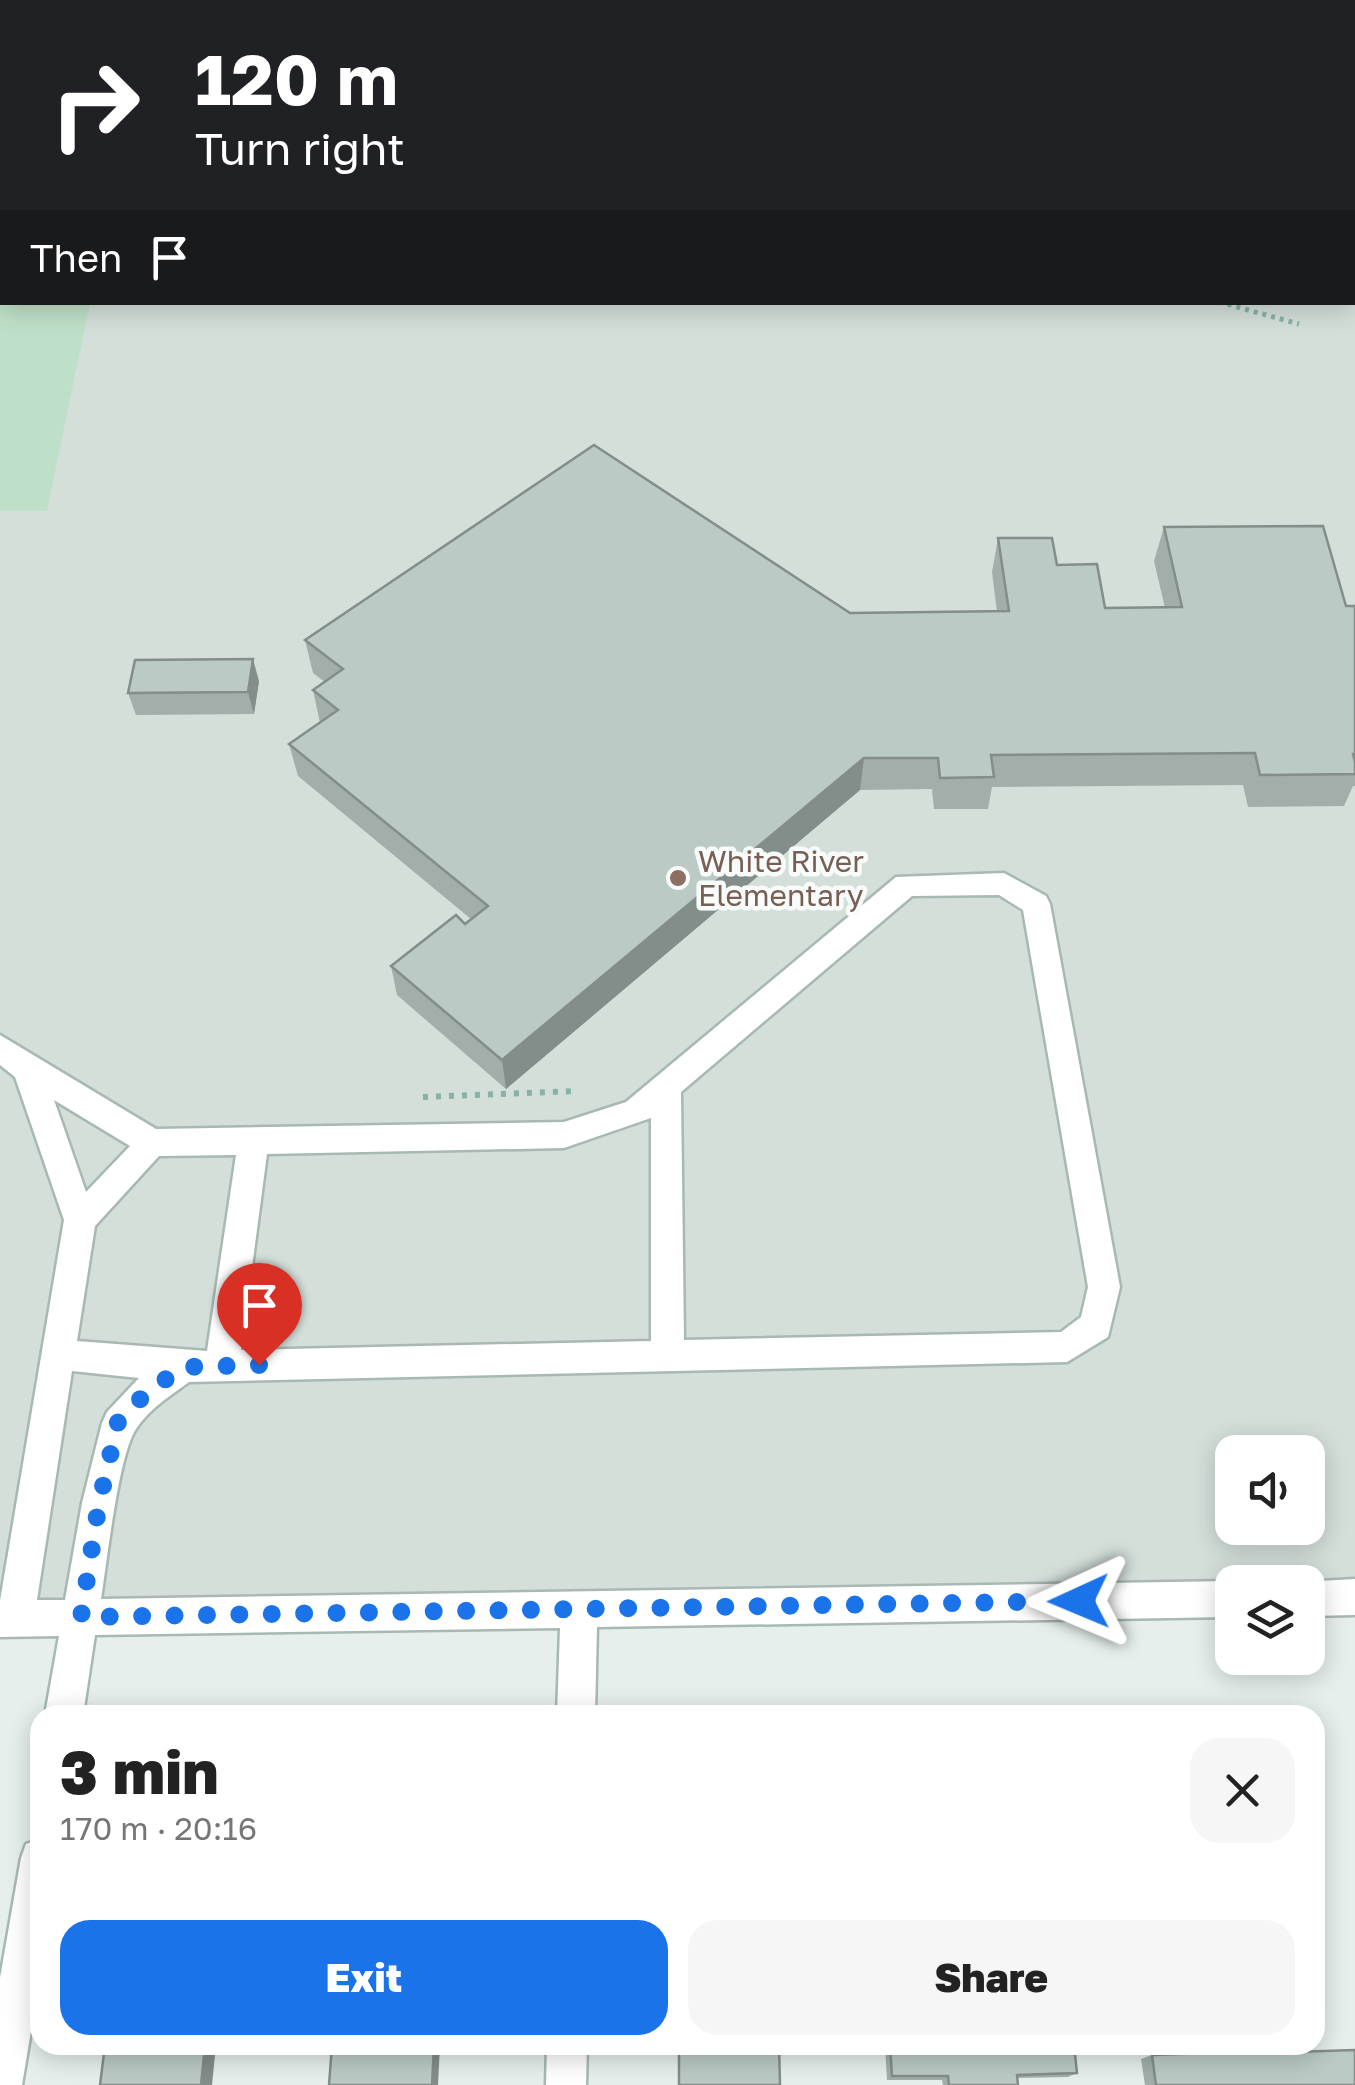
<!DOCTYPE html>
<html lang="en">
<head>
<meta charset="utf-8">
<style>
	:root { --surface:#fff; --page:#f6f6f6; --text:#222; --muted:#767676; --accent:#1a73e8 }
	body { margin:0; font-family:"Golos Text",sans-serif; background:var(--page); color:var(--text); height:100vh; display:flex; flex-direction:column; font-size:38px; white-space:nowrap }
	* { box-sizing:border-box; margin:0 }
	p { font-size:32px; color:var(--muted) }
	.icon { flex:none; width:55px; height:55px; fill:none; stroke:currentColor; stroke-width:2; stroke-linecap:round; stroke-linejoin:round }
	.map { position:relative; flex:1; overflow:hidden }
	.drawer { position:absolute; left:30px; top:1705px; width:1295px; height:350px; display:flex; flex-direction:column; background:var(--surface); border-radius:30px; box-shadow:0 5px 25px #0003 }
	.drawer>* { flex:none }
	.top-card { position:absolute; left:0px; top:0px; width:1355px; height:305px; box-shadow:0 5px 25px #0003; background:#202124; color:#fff; overflow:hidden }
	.buttons { position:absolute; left:1215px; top:1435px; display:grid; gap:20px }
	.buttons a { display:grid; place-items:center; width:110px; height:110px; border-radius:20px; background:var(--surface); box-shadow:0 5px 25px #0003; font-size:50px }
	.pin { position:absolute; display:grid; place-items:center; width:85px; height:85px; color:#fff; margin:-102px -42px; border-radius:50% 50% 50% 0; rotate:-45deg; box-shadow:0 0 10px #0007 }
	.pin .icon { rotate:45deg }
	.me { position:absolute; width:110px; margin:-55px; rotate:269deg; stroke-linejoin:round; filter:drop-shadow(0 0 8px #0008) }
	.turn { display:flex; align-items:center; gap:35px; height:210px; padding:0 30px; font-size:45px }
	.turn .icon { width:130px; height:130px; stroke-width:2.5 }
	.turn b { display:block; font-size:70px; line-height:85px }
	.then { display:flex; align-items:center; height:95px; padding:0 30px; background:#0003; gap:20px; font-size:38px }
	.round { display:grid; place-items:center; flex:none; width:105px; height:105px; border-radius:30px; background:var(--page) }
	.overview { display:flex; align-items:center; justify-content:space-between; height:170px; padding:0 30px }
	h1 { font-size:60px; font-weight:800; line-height:75px }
	.action { display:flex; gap:20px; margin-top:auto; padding:20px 30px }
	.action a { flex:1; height:115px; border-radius:30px; background:var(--accent); color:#fff; font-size:40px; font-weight:800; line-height:115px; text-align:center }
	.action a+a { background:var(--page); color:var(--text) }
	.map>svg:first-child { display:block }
	.built { fill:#d4dfda; fill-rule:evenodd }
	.green { fill:#bfe0c8 }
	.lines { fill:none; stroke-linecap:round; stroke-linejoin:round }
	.minor-casing { stroke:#a8b8b2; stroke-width:5 }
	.path-far1 { stroke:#86b3a5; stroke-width:5; stroke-dasharray:4 5; stroke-linecap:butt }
	.path { stroke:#86b3a5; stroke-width:6; stroke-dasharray:5 8; stroke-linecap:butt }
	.minor { fill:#fff; fill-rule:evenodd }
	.wall { fill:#a1aea9 }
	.shaded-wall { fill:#838d89 }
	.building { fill:#bbcac4; stroke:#838d89; stroke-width:2.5 }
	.route { stroke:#1a73e8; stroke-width:18; stroke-dasharray:0 32.4 }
	.education-dot { fill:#8d6e63; stroke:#f7fbf9; stroke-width:4 }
	.labels { text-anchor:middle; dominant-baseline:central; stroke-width:9; stroke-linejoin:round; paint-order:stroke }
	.education-label { font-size:30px; fill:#785e54; stroke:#f7fbf9; text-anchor:start }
</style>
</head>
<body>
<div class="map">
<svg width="1355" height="2085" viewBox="0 0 1355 2085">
	<rect width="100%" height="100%" fill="#e6efeb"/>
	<path class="built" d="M 0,0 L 1355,0 L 1355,1594 L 1308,1595 L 1308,1582 L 1232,1582 L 0,1619 ZM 2,2 L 1352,2 L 1352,302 L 2,302 ZM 1232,1452 L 1308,1452 L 1308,1528 L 1232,1528 Z"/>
	<path class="green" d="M 219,0 L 1024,0 L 225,2 Z
		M 0,277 L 2,302 L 90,303 L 47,511 L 0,511 Z"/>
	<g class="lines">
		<g class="minor-casing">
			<path id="minor" d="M 1004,873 L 1046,896 L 1050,904 L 1120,1287 L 1108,1337 L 1067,1362 L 189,1382 C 170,1396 149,1409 136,1429 C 118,1456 107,1563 101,1599 L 1232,1581 L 1235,1582 L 1232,1617 L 597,1627 L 595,1715 L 557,1715 L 560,1628 L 95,1635 L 83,1715 L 45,1715 L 59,1636 L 0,1637 L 0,1601 L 64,1220 L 15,1077 L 0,1065 L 0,1035 L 156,1129 L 564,1122 L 626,1102 L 896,877 ZM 999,895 L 1023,910 L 1088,1287 L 1081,1317 L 1061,1332 L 684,1340 L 681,1092 L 912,896 ZM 54,1100 L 130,1146 L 86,1192 ZM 651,1118 L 651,1341 L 241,1350 L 267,1154 L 564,1148 ZM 236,1155 L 207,1351 L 77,1341 L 95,1226 L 159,1156 ZM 72,1371 L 139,1378 L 107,1412 L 102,1423 L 82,1503 L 65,1600 L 37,1600 Z
				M 1355,1579 L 1355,1615 L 1308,1616 L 1308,1582 L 1302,1582 Z
				M 40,1839 L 40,1977 L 22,2085 L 0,2085 L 0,1978 L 21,1858 L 26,1844 Z
				M 547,2045 L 587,2045 L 586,2085 L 546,2085 Z"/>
		</g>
		<path class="path-far1" d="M 136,0 L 144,2
			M 189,0 L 196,2
			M 1219,302 L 1299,324"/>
		<path class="path" d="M 423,1097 L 576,1091"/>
		<use href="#minor" class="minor"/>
	</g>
	<path class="wall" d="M 1164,527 L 1346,606 L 1355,606 L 1355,786 L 1353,786 L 1344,806 L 1248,807 L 1243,785 L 992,787 L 988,809 L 934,809 L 932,789 L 860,790 L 506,1089 L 397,995 L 391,966 L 471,919 L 298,776 L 289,744 L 320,723 L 313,690 L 325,682 L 313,673 L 305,640 L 850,613 L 997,612 L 992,572 L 998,538 L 1057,565 L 1105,608 L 1165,608 L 1154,561 Z
		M 259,681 L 254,714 L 136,715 L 128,693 Z
		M 885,2045 L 1074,2045 L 1077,2073 L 1068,2077 L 1018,2078 L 1018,2085 L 943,2085 L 942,2080 L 887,2080 Z
		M 1232,2045 L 1293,2045 L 1294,2052 L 1355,2085 L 1145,2085 L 1141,2059 L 1152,2055 L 1226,2052 L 1225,2048 Z"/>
	<path class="shaded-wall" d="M 253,659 L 259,681 L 254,714 L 248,692 Z
		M 864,758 L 860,790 L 506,1089 L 502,1060 Z
		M 205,2045 L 216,2045 L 212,2085 L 201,2085 Z
		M 434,2045 L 440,2045 L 438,2085 L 432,2085 Z"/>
	<path class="building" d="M 594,445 L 850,613 L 1009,611 L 998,538 L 1052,538 L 1057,565 L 1097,564 L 1105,608 L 1182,607 L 1164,527 L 1323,526 L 1346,606 L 1355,606 L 1355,754 L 1353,754 L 1355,762 L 1355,774 L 1260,775 L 1255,753 L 991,755 L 994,777 L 940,778 L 938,758 L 864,758 L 502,1060 L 391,966 L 456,915 L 465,924 L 488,906 L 289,744 L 338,710 L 313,690 L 343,669 L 305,640 Z
		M 253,659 L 248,692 L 128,693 L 135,660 Z
		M 105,2045 L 205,2045 L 201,2085 L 100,2085 Z
		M 332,2045 L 434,2045 L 432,2085 L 329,2085 Z
		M 679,2045 L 779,2045 L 780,2085 L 679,2085 Z
		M 890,2045 L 1074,2045 L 1077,2073 L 1017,2075 L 1018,2085 L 949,2085 L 948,2076 L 892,2076 Z
		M 1238,2045 L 1293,2045 L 1294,2052 L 1355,2050 L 1355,2085 L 1156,2085 L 1152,2055 L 1239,2052 Z"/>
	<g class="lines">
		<path class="route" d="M 259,1365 L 184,1367 L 148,1391 L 118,1422 L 99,1503 L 81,1617 L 1079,1601"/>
	</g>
	<circle class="education-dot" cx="678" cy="878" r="10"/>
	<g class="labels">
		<g class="education-label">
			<text x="698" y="861">White River<tspan x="698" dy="34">Elementary</tspan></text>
		</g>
	</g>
</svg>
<div class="buttons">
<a><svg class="icon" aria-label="sound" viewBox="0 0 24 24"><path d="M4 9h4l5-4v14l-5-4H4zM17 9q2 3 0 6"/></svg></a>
<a><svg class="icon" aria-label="layers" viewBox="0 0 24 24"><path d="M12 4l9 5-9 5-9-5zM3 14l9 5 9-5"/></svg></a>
</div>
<div class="pin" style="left:259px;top:1365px;background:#d93025"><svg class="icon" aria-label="arrive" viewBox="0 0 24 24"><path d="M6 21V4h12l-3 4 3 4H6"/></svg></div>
<svg class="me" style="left:1079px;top:1601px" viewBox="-20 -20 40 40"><path d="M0-17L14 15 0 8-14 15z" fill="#1a73e8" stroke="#fff" stroke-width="4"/></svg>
<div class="top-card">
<div class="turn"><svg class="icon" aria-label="right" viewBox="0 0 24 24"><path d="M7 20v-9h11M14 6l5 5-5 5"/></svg><div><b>120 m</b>Turn right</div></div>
<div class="then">Then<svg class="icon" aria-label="arrive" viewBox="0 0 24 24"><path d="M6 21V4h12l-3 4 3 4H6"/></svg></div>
</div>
<section class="drawer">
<div class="overview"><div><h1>3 min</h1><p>170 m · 20:16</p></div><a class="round"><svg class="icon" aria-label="close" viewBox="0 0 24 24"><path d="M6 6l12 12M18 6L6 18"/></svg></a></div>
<div class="action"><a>Exit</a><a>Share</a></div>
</section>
</div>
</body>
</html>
